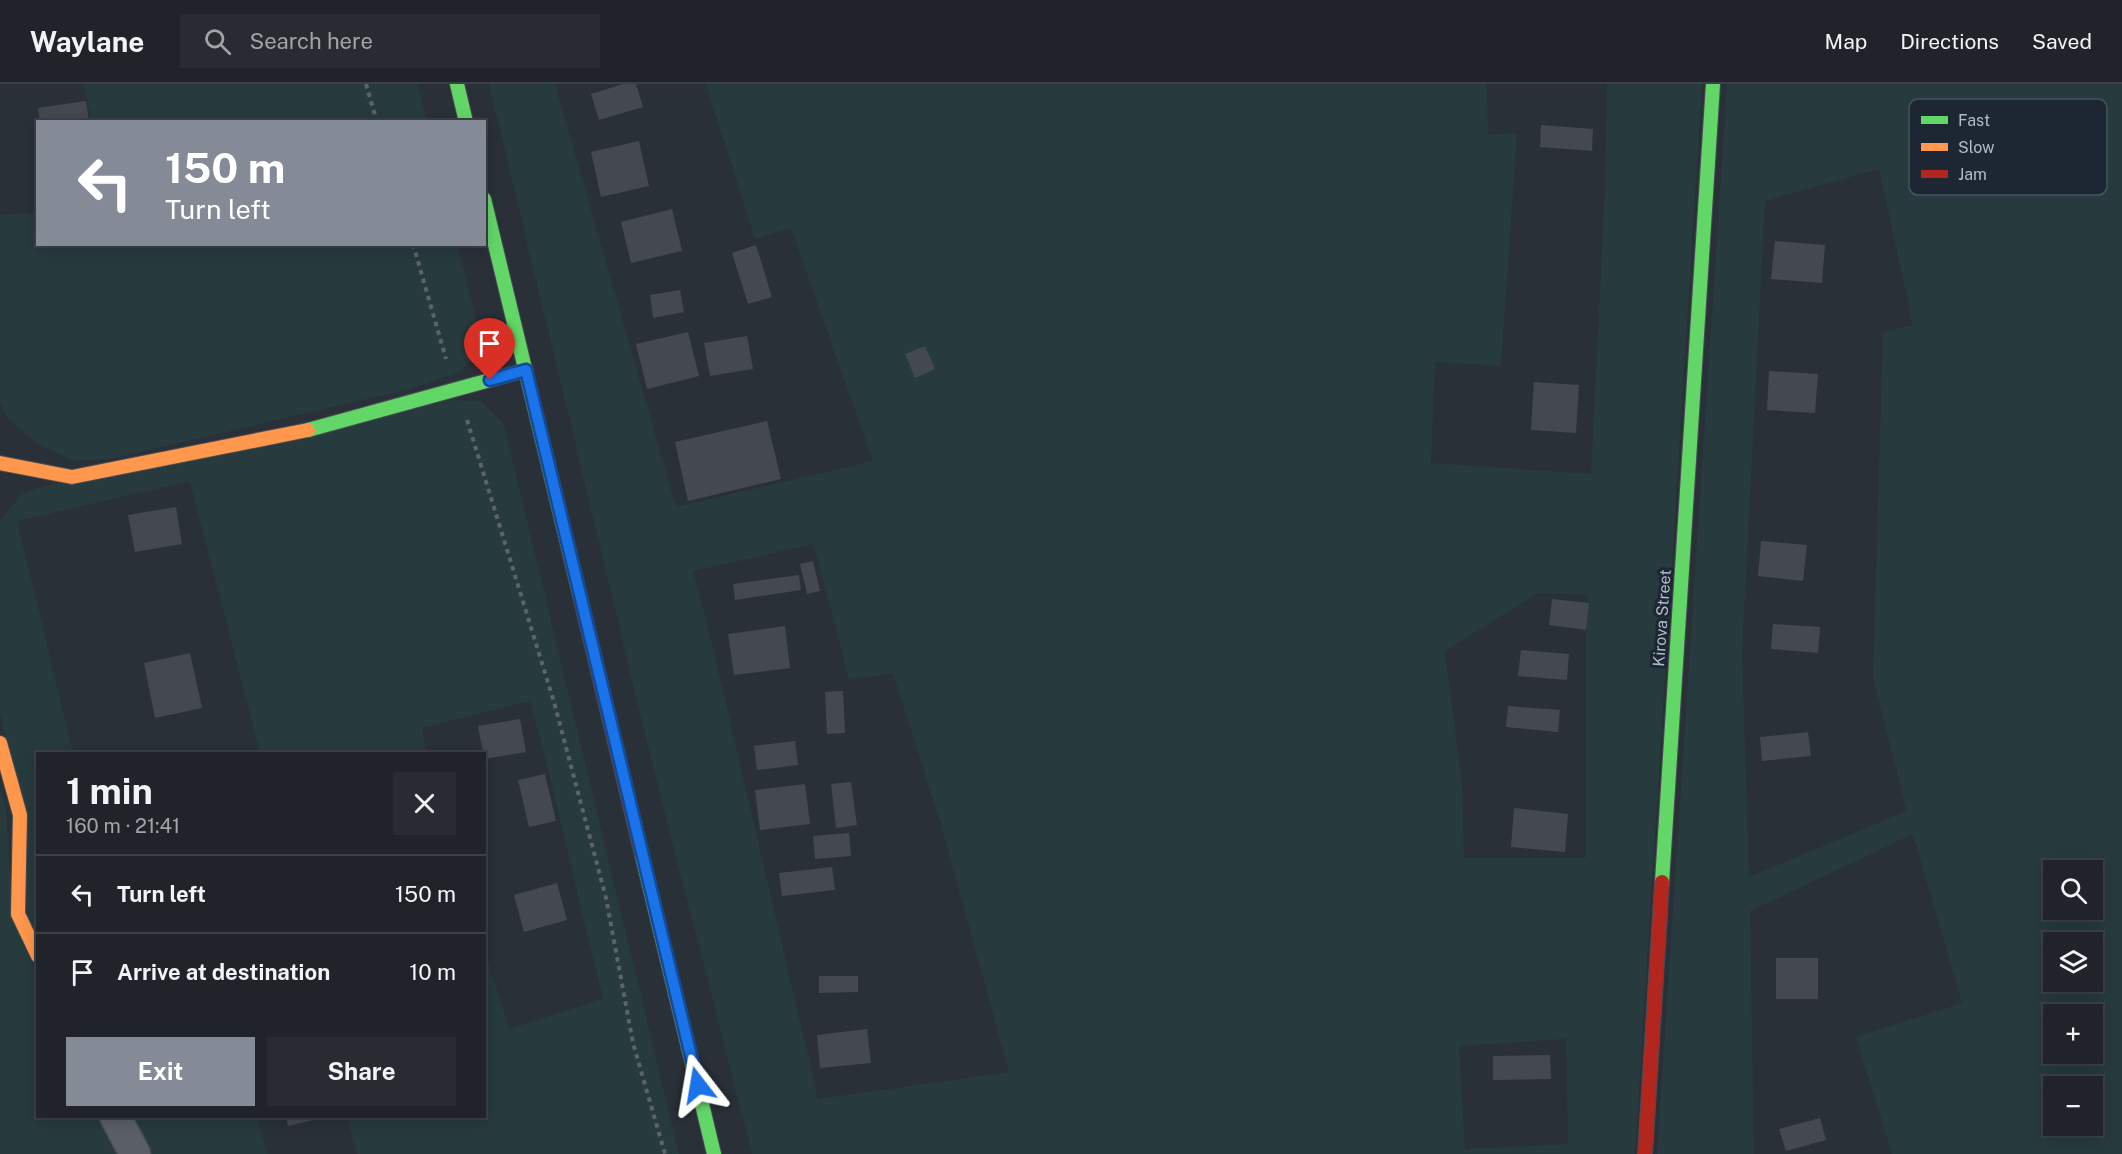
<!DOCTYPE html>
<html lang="en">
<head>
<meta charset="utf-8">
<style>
	:root { --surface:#20242a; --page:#282c32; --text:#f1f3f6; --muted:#a2a4a8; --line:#3d4147; --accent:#848b96 }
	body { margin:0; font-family:"Public Sans",sans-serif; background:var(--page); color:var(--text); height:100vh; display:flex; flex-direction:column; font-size:22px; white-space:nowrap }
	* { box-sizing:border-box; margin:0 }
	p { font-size:20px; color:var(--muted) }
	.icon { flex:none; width:33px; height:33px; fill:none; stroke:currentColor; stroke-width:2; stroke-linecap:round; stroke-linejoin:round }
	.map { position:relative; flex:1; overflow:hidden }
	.drawer { position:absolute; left:36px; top:668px; width:450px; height:366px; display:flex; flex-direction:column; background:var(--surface); border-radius:0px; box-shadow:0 3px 15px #0003,0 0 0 2px var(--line) }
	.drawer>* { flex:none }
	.banner { position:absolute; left:36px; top:36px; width:450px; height:126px; border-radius:0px; box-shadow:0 3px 15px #0003,0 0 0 2px var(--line); background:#848b96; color:#fff; overflow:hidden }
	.fabs { position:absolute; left:2043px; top:776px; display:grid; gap:12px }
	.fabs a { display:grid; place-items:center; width:60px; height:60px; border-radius:0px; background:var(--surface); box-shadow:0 3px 15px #0003,0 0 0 2px var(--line); font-size:30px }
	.pin { position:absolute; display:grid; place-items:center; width:51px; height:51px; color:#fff; margin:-62px -26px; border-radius:50% 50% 50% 0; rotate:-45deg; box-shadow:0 0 6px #0007 }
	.pin .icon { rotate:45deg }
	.me { position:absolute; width:66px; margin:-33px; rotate:346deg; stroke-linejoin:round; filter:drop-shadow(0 0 4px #0008) }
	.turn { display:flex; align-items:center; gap:21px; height:126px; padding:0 30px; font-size:27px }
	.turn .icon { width:78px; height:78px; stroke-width:2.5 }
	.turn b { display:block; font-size:42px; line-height:51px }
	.round { display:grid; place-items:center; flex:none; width:63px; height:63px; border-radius:0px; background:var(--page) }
	.overview { display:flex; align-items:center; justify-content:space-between; height:102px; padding:0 30px }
	h1 { font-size:36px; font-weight:700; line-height:45px }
	.cta { display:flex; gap:12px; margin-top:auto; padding:12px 30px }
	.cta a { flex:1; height:69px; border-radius:0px; background:var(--accent); color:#fff; font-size:24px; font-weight:700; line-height:69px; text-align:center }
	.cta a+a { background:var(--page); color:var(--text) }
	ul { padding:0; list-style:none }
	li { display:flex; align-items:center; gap:18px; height:78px; padding:0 30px; border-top:2px solid var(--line) }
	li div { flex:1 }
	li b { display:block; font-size:22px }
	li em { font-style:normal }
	header { display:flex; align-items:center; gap:36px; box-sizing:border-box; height:84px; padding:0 30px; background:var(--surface); border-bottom:2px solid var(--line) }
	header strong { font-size:28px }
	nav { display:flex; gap:33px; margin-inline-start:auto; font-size:21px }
	.search { width:420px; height:54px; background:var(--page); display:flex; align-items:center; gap:15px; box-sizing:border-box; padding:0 21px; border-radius:0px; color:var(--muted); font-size:22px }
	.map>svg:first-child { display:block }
	.green { fill:#273a3e; fill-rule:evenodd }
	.building { fill:#444950 }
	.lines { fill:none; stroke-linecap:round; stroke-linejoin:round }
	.street-casing { stroke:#484c53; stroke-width:33 }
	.fast-casing { stroke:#484c53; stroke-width:16 }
	.slow-casing { stroke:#484c53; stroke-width:16 }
	.jam-casing { stroke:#484c53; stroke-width:16 }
	.path { stroke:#5d636a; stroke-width:4; stroke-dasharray:4.5 4.5; stroke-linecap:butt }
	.street { stroke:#5a5e66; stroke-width:30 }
	.fast { stroke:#63d668; stroke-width:14 }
	.slow { stroke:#ff974d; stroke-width:14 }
	.jam { stroke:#b3261e; stroke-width:14 }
	.route-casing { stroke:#114b97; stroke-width:15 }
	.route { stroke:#1a73e8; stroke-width:10 }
	.labels { text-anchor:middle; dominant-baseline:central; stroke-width:6; stroke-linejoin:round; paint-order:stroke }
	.street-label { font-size:16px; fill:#b4bcc9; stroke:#1d2633 }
	.key { fill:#1d2633; stroke:#4a5360; stroke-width:1.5 }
	.key-label { font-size:16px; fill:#b4bcc9 }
</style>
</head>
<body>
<header>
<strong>Waylane</strong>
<div class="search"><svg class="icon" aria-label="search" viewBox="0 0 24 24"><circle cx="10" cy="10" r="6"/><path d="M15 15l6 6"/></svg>Search here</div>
<nav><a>Map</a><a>Directions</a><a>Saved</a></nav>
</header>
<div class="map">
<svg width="2122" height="1070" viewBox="0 0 2122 1070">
	<rect width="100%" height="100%" fill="#2a3038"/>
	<path class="green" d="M 84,0 L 417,0 L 427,37 L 91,37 Z
		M 489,0 L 555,0 L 676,423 L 873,377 L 791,144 L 755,155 L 706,0 L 1487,0 L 1488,51 L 1517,49 L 1501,282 L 1435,278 L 1431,379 L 1591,390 L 1605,103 L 1607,0 L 1702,0 L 1635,1070 L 752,1070 L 647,658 ZM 814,460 L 849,596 L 893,589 L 940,737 L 1009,988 L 818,1015 L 706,534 L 693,487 ZM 1538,509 L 1588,511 L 1586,546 L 1586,774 L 1464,774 L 1462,698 L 1445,567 ZM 1566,955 L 1568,1060 L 1465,1065 L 1459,962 Z
		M 1727,0 L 2122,0 L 2122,1070 L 1892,1070 L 1856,953 L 1962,919 L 1913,750 L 1750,827 L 1754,1070 L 1657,1070 ZM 1879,85 L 1913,241 L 1883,248 L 1873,594 L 1907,727 L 1749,793 L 1742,569 L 1765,117 ZM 2054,786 L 2092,786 L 2092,825 L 2054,825 ZM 2054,858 L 2092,858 L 2092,897 L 2054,897 ZM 2054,930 L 2092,930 L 2092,969 L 2054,969 ZM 2054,1002 L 2092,1002 L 2092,1041 L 2054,1041 Z
		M 0,125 L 1,131 L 37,128 L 38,160 L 457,161 L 479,249 L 472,274 L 460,288 L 410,305 L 114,374 L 74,377 L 38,360 L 7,334 L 0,317 Z
		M 450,316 L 480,317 L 504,341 L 679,1070 L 357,1070 L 347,1032 L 484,1032 L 485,868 L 509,945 L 603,915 L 544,669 L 530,617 L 422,644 L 427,669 L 260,669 L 190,397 L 17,437 L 73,669 L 38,669 L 37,857 L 26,834 L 25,722 L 0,631 L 0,436 L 23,409 L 54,400 Z
		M 0,704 L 6,724 L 13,838 L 37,890 L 38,1032 L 107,1032 L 126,1070 L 0,1070 Z
		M 124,1032 L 257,1032 L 267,1070 L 143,1070 Z"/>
	<path class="building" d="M 623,0 L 636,0 L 643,23 L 599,36 L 591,10 Z
		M 86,17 L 89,38 L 40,38 L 38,24 Z
		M 1541,41 L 1593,45 L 1592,67 L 1540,63 Z
		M 639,57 L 649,102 L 601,113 L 591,68 Z
		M 672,125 L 682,167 L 631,179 L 621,138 Z
		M 1775,157 L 1825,161 L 1822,199 L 1771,195 Z
		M 756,161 L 772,213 L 748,220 L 732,169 Z
		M 680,206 L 684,228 L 653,234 L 650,211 Z
		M 688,248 L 699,292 L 647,305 L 636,260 Z
		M 747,252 L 753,285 L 710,292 L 704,259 Z
		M 925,262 L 935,285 L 915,294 L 905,270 Z
		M 1769,287 L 1818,290 L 1815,329 L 1767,326 Z
		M 1534,298 L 1579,301 L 1576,349 L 1531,346 Z
		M 767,337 L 781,395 L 688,417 L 675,358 Z
		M 176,423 L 182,460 L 135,468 L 128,431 Z
		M 1761,457 L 1807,461 L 1803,497 L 1758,492 Z
		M 813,477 L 820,507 L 807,510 L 800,480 Z
		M 799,491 L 801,506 L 735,516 L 733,500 Z
		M 1552,515 L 1589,519 L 1586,546 L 1549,541 Z
		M 1773,540 L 1820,543 L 1818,569 L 1771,565 Z
		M 785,542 L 790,584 L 734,591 L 728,550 Z
		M 1521,566 L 1569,570 L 1567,596 L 1518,592 Z
		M 190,569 L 202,624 L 155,634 L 144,579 Z
		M 843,607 L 845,649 L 827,650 L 825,608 Z
		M 1508,622 L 1560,626 L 1558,648 L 1506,643 Z
		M 520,635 L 526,668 L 484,675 L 478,642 Z
		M 1808,648 L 1811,672 L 1762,677 L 1760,653 Z
		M 795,657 L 798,681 L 757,686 L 754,662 Z
		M 545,690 L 556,737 L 529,743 L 518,696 Z
		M 851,698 L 857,741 L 836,744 L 831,700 Z
		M 805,700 L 810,740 L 760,746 L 755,706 Z
		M 1514,724 L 1568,730 L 1565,768 L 1511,763 Z
		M 849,749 L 851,772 L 815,775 L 813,752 Z
		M 832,783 L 835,806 L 782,812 L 779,789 Z
		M 557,799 L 567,836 L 524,848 L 514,811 Z
		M 1776,874 L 1818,874 L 1818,915 L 1776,915 Z
		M 819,892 L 858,892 L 858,908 L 819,909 Z
		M 867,945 L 871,979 L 820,984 L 817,951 Z
		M 1550,971 L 1551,995 L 1493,996 L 1493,972 Z
		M 286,1032 L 326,1032 L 326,1033 L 288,1042 Z
		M 1820,1034 L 1826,1056 L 1786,1067 L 1779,1045 Z"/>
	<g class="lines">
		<g class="street-casing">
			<path id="street" d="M 115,1032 L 135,1070"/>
		</g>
		<g class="fast-casing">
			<path id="fast" d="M 457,0 L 466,38
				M 484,115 L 580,512
				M 308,346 L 526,286
				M 642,771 L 714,1070
				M 1662,798 L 1713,0"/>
		</g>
		<g class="slow-casing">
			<path id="slow" d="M 0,379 L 72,393 L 308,346
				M 0,659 L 20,731 L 18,830 L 38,872"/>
		</g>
		<g class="jam-casing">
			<path id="jam" d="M 580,512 L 642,771
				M 1645,1070 L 1662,798"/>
		</g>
		<path class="path" d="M 366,0 L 377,38
			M 413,160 L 446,275
			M 467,336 L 554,618 L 606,814 L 633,959 L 665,1070"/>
		<use href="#street" class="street"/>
		<use href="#fast" class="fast"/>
		<use href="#slow" class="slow"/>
		<use href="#jam" class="jam"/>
	</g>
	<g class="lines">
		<g class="route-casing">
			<path id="route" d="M 490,296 L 526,286 L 698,1001"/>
		</g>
		<use href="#route" class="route"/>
	</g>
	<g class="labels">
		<g class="street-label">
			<text transform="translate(1662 534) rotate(-86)">Kirova Street</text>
		</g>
	</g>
	<rect x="1909" y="15" width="198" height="96" rx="9" class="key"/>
	<rect x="1921" y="32" width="27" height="8" fill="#63d668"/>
	<rect x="1921" y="59" width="27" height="8" fill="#ff974d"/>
	<rect x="1921" y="86" width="27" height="8" fill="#b3261e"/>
	<g class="key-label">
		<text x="1958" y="42">Fast</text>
		<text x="1958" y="69">Slow</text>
		<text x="1958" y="96">Jam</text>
	</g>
</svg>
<div class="fabs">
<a><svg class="icon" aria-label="search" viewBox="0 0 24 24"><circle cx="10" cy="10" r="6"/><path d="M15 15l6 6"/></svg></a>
<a><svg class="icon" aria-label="layers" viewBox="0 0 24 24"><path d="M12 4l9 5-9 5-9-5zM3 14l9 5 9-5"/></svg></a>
<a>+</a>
<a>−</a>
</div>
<div class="pin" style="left:490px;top:296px;background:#d93025"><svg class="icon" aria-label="arrive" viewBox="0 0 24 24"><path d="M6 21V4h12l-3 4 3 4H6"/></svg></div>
<svg class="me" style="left:698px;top:1001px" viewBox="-20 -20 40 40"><path d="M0-17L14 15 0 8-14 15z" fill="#1a73e8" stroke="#fff" stroke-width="4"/></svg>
<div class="banner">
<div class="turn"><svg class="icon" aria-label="left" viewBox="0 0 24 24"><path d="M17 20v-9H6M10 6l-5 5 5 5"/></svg><div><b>150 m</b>Turn left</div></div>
</div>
<section class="drawer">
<div class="overview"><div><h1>1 min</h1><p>160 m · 21:41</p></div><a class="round"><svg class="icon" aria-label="close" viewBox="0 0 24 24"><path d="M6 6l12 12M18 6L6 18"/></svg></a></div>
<ul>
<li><svg class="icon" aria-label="left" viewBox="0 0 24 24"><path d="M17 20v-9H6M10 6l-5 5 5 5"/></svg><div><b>Turn left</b></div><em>150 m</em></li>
<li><svg class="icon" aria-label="arrive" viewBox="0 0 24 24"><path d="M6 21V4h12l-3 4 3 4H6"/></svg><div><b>Arrive at destination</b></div><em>10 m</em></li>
</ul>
<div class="cta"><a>Exit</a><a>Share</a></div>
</section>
</div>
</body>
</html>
